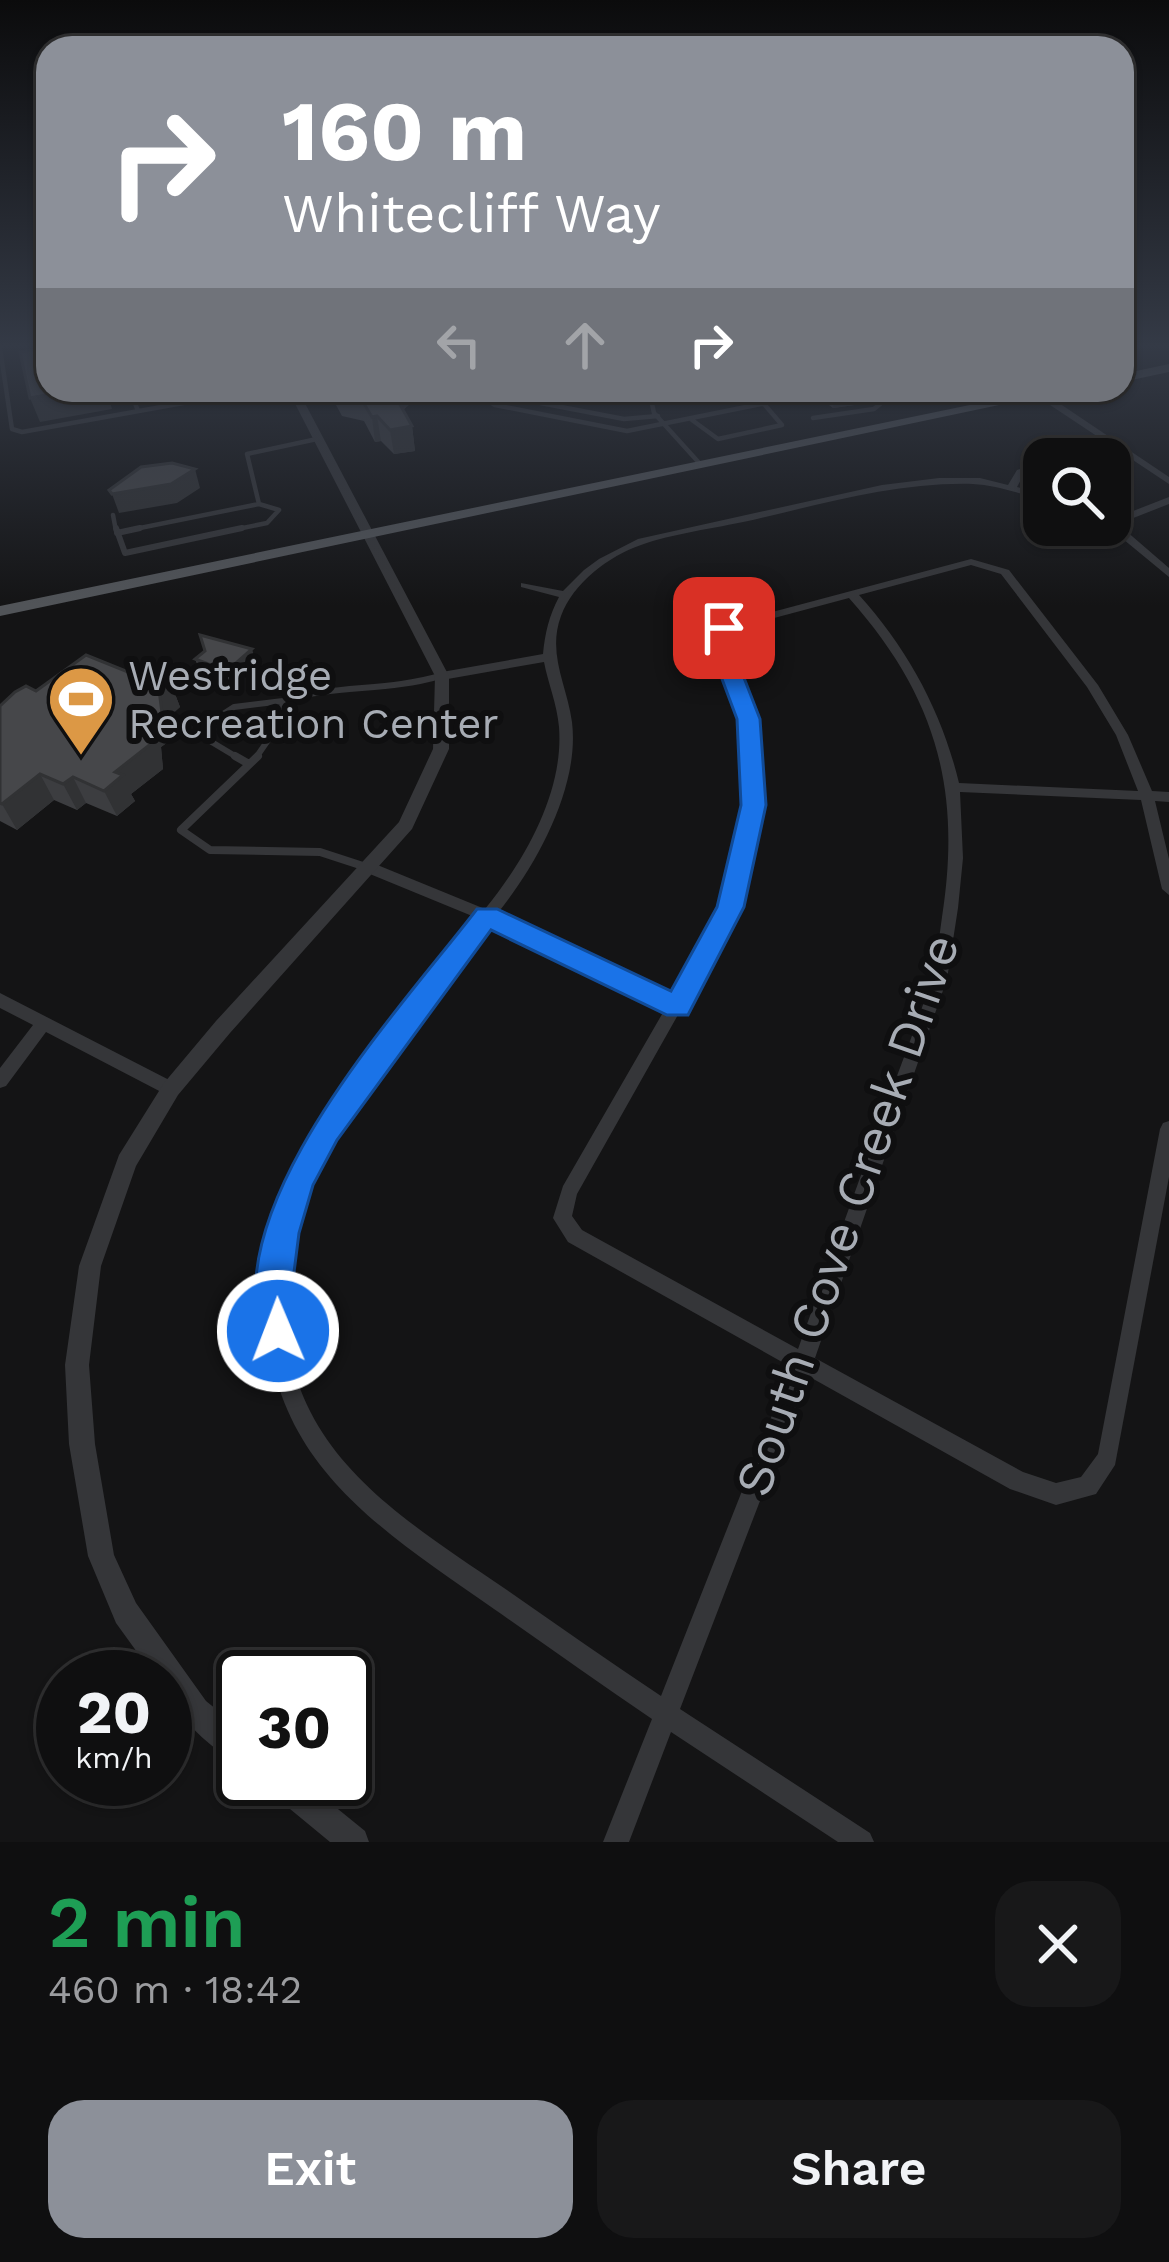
<!DOCTYPE html>
<html lang="en">
<head>
<meta charset="utf-8">
<style>
	:root { --surface:#0f0f10; --page:#181819; --text:#f1f3f6; --muted:#9b9c9f; --line:#2f2f30; --accent:#8c9099 }
	body { margin:0; font-family:"Work Sans",sans-serif; background:var(--page); color:var(--text); height:100vh; display:flex; flex-direction:column; font-size:45px; white-space:nowrap }
	* { box-sizing:border-box; margin:0 }
	p { font-size:39px; color:var(--muted) }
	.icon { flex:none; width:66px; height:66px; fill:none; stroke:currentColor; stroke-width:2; stroke-linecap:round; stroke-linejoin:round }
	.map { position:relative; height:1842px; overflow:hidden }
	.sheet { display:flex; flex-direction:column; background:var(--surface); flex:1 }
	.sheet>* { flex:none }
	.guide { position:absolute; left:36px; top:36px; width:1098px; height:366px; border-radius:36px; box-shadow:0 3px 9px #0004,0 0 0 3px var(--line); background:#8c9099; color:#fff; overflow:hidden }
	.controls { position:absolute; left:1023px; top:438px; display:grid; gap:24px }
	.controls a { display:grid; place-items:center; width:108px; height:108px; border-radius:24px; background:var(--surface); box-shadow:0 3px 9px #0004,0 0 0 3px var(--line); font-size:60px }
	.speed { position:absolute; left:36px; top:1650px; display:flex; gap:24px; font-size:60px; font-weight:700; text-align:center }
	.speed>* { display:grid; place-content:center; width:156px; height:156px; border-radius:50%; background:var(--surface); box-shadow:0 3px 9px #0004,0 0 0 3px var(--line); line-height:1 }
	.speed small { font-size:30px; font-weight:400 }
	.speed .limit { border:6px solid #111; border-radius:18px; background:#fff; color:#111 }
	.pin { position:absolute; display:grid; place-items:center; width:102px; height:102px; color:#fff; margin:-51px; border-radius:24px; box-shadow:0 6px 18px #0006 }
	.me { position:absolute; width:132px; margin:-66px; rotate:359deg; stroke-linejoin:round; filter:drop-shadow(0 0 9px #0008) }
	.turn { display:flex; align-items:center; gap:42px; height:252px; padding:0 48px; font-size:54px }
	.turn .icon { width:156px; height:156px; stroke-width:2.5 }
	.turn b { display:block; font-size:84px; line-height:102px }
	.lanes { display:flex; align-items:center; height:114px; padding:0 48px; background:#0003; justify-content:center; gap:60px; direction:ltr }
	.lanes .off { opacity:.35 }
	.round { display:grid; place-items:center; flex:none; width:126px; height:126px; border-radius:36px; background:var(--page) }
	.headline { display:flex; align-items:center; justify-content:space-between; height:204px; padding:0 48px }
	h1 { font-size:72px; font-weight:600; line-height:90px; color:#1e9e55 }
	.action { display:flex; gap:24px; margin-top:auto; padding:24px 48px }
	.action a { flex:1; height:138px; border-radius:36px; background:var(--accent); color:#fff; font-size:48px; font-weight:600; line-height:138px; text-align:center }
	.action a+a { background:var(--page); color:var(--text) }
	.map>svg:first-child { display:block }
	.lines { fill:none; stroke-linecap:round; stroke-linejoin:round }
	.service-far2 { stroke:#353639; stroke-width:4.5 }
	.service-far1 { stroke:#353639; stroke-width:6 }
	.service { stroke:#353639; stroke-width:8 }
	.minor { fill:#353639; fill-rule:evenodd }
	.tertiary { fill:#353639; fill-rule:evenodd }
	.primary { fill:#515458; fill-rule:evenodd }
	.wall { fill:#3c3d40 }
	.shaded-wall { fill:#313234 }
	.building { fill:#46474a; stroke:#313234; stroke-width:3 }
	.route { fill:#1a73e8; stroke:#114b97; stroke-width:3 }
	.labels { text-anchor:middle; dominant-baseline:central; stroke-width:12; stroke-linejoin:round; paint-order:stroke }
	.poi-label { font-size:42px; fill:#a7acb4; stroke:#0f0f10; text-anchor:start }
	.near-street-label { font-size:51px; fill:#a7acb4; stroke:#0f0f10 }
</style>
</head>
<body>
<div class="map">
<svg width="1169" height="1842" viewBox="0 0 1169 1842">
	<rect width="100%" height="100%" fill="#141415"/>
	<g class="lines">
		<path class="service-far2" d="M 0,348 L 12,429 L 22,432 L 256,390
			M 130,390 L 138,411
			M 438,390 L 438,397 L 454,401 L 476,396
			M 471,390 L 495,405 L 627,431 L 830,390
			M 536,390 L 530,401 L 624,419 L 658,416
			M 649,390 L 654,413 L 701,465
			M 813,418 L 874,409 L 885,400
			M 692,420 L 718,439 L 782,425 L 764,404
			M 113,515 L 116,531
			M 125,531 L 259,504
			M 228,531 L 267,523 L 279,510 L 259,504 L 247,454 L 317,439"/>
		<path class="service-far1" d="M 116,528 L 125,553 L 242,528
			M 117,533 L 140,528
			M 240,759 L 210,741 L 217,718 L 234,707 L 283,701
			M 255,759 L 275,730 L 284,700 C 335,685 389,691 440,676"/>
		<path class="service" d="M 235,756 L 249,764
			M 258,756 L 181,830 L 210,850 L 320,852 L 366,867"/>
		<path class="minor" d="M 1038,393 L 1044,393 L 1169,477 L 1169,484 L 1038,397 Z
			M 1020,469 L 1025,472 L 1017,487 L 1044,494 L 1044,500 C 1021,494 996,485 973,484 C 897,482 822,504 748,521 C 716,528 671,534 641,545 C 609,556 573,583 561,616 C 547,654 567,685 572,722 C 580,787 536,866 497,914 L 672,997 L 724,907 L 747,805 L 743,719 L 712,639 L 720,626 L 971,559 L 1009,570 L 1098,685 L 1128,735 L 1152,791 L 1169,792 L 1169,802 L 1155,801 L 1169,859 L 1169,895 L 1162,889 L 1141,800 L 960,792 L 963,858 L 958,908 L 947,979 L 815,1358 L 1023,1472 L 1056,1483 L 1081,1477 L 1098,1454 L 1160,1129 L 1163,1123 L 1169,1121 L 1169,1177 L 1115,1465 L 1096,1494 L 1056,1505 L 1010,1489 L 808,1376 L 680,1709 L 870,1833 L 874,1842 L 838,1842 L 671,1732 L 629,1842 L 603,1842 L 652,1719 C 599,1683 547,1646 494,1609 C 374,1525 263,1458 266,1293 C 267,1240 282,1191 307,1145 C 353,1062 420,992 477,918 L 365,872 L 363,868 L 365,864 L 375,864 L 485,909 C 525,860 564,792 559,727 C 557,704 548,683 544,662 L 442,680 L 436,676 L 442,672 L 543,654 C 545,633 549,616 559,597 L 521,587 L 521,583 L 563,591 L 584,570 L 599,559 L 638,539 L 882,485 L 939,478 L 980,478 L 1008,485 L 1017,470 ZM 971,565 L 1001,574 L 1087,687 L 1116,735 L 1138,791 L 959,783 C 942,712 908,649 859,595 ZM 849,598 C 936,696 962,789 942,917 C 939,938 937,960 931,980 C 918,1023 900,1066 885,1109 C 856,1189 827,1269 798,1349 L 582,1230 L 572,1216 L 577,1194 L 679,1013 L 683,1012 L 684,1005 L 738,907 L 761,805 L 755,719 L 724,639 L 729,630 ZM 490,924 L 665,1009 L 563,1186 L 553,1218 L 568,1242 L 791,1367 L 661,1696 C 608,1661 556,1624 504,1588 C 394,1513 284,1448 285,1299 C 286,1257 292,1213 310,1175 C 355,1083 428,1005 490,924 Z
			M 1169,497 L 1169,504 L 1118,524 L 1169,568 L 1169,577 L 1106,525 L 1110,525 L 1110,520 Z
			M 0,993 L 177,1084 L 179,1089 L 177,1094 L 171,1096 L 165,1094 L 46,1032 L 6,1086 L 0,1088 L 0,1068 L 33,1025 L 0,1008 Z"/>
		<path class="tertiary" d="M 288,390 L 298,390 L 449,676 L 449,749 L 412,829 L 230,1033 L 178,1095 L 136,1166 L 101,1266 L 89,1365 L 95,1444 L 114,1555 L 136,1603 L 206,1701 L 243,1731 L 243,1765 C 214,1753 165,1709 165,1677 L 155,1677 L 116,1623 L 88,1556 L 69,1444 L 65,1365 L 79,1266 L 119,1155 L 164,1083 L 216,1021 L 399,822 L 433,749 L 435,676 Z
			M 263,1779 L 301,1779 L 365,1831 L 369,1842 L 330,1842 L 267,1790 Z"/>
		<path class="primary" d="M 1169,364 L 1169,372 L 1122,382 L 1122,374 Z
			M 1042,390 L 1070,390 L 0,616 L 0,606 Z"/>
	</g>
	<path class="wall" d="M 333,390 L 419,390 L 419,396 L 403,410 L 412,426 L 415,451 L 394,454 L 381,441 L 375,442 L 364,421 L 342,416 L 336,405 Z
		M 554,390 L 618,390 L 606,403 L 554,392 Z
		M 822,390 L 872,390 L 869,403 L 833,408 L 821,399 Z
		M 925,390 L 956,390 L 955,393 L 924,393 Z
		M 195,659 L 256,662 L 231,683 L 200,671 Z
		M 138,676 L 170,681 L 180,707 L 170,716 L 172,739 L 161,747 L 163,769 L 131,794 L 135,801 L 117,816 L 86,803 L 77,810 L 54,800 L 17,830 L 0,821 L 0,706 L 36,691 Z"/>
	<path class="shaded-wall" d="M 74,390 L 106,390 L 112,409 L 40,422 L 30,398 Z
		M 395,390 L 419,390 L 419,396 L 396,416 L 393,392 Z
		M 606,390 L 618,390 L 606,403 Z
		M 836,390 L 872,390 L 869,403 L 833,408 Z
		M 377,416 L 381,441 L 375,442 L 372,417 Z
		M 412,426 L 415,451 L 394,454 L 390,430 Z
		M 195,469 L 200,488 L 177,503 L 119,513 L 112,494 Z
		M 252,649 L 256,662 L 231,683 L 227,671 Z
		M 170,681 L 180,707 L 170,716 L 172,739 L 161,747 L 163,769 L 131,794 L 135,801 L 117,816 L 104,791 L 151,721 L 159,690 Z
		M 40,774 L 54,800 L 17,830 L 2,804 Z
		M 73,777 L 86,803 L 77,810 L 63,784 Z"/>
	<path class="building" d="M 48,348 L 48,390 L 74,390 L 30,398 L 20,352 Z
		M 336,390 L 395,390 L 393,392 L 412,426 L 390,430 L 377,416 L 372,417 L 360,397 Z
		M 172,463 L 195,469 L 171,484 L 112,494 L 109,490 L 141,467 Z
		M 200,635 L 252,649 L 227,671 L 195,659 L 205,651 Z
		M 86,655 L 138,676 L 145,671 L 170,681 L 159,690 L 162,713 L 151,721 L 152,743 L 115,772 L 123,775 L 104,791 L 73,777 L 63,784 L 40,774 L 2,804 L 0,803 L 0,706 L 15,692 L 26,686 L 36,691 Z"/>
	<linearGradient id="sky" x2="0" y2="1"><stop stop-color="#0b0b0c"/><stop offset="0.57" stop-color="#343a46"/><stop offset="1" stop-color="#343a46" stop-opacity="0"/></linearGradient>
	<rect width="1169" height="606" fill="url(#sky)"/>
	<path class="route" d="M 724,622 L 735,628 L 729,639 L 760,719 L 766,805 L 744,907 L 688,1015 L 667,1015 L 491,930 L 337,1140 L 313,1185 L 299,1233 L 291,1296 L 295,1331 L 290,1344 L 278,1349 L 265,1344 C 210,1211 402,1007 477,909 L 497,909 L 671,991 L 717,907 L 741,805 L 737,719 L 707,639 L 717,623 Z"/>
	<defs>
		<g id="stadium-pin" transform="scale(3.45)"><path d="M0 17L-7.5 6A9.5 9.5 0 1 1 7.5 6Z" fill="#dc9845" stroke="#0f0f10"/><path d="M0-5a6.5 5 0 1 0 0 10a6.5 5 0 1 0 0-10ZM-3.5-1.8h7v3.6h-7Z" fill="#fff"/></g>
	</defs>
	<g fill-rule="evenodd">
		<use href="#stadium-pin" x="81" y="699"/>
	</g>
	<g class="labels">
		<g class="poi-label">
			<text x="128" y="675">Westridge<tspan x="128" dy="48">Recreation Center</tspan></text>
		</g>
		<g class="near-street-label">
			<text transform="translate(847 1215) rotate(-71)">South Cove Creek Drive</text>
		</g>
	</g>
</svg>
<div class="controls">
<a><svg class="icon" aria-label="search" viewBox="0 0 24 24"><circle cx="10" cy="10" r="6"/><path d="M15 15l6 6"/></svg></a>
</div>
<div class="speed"><div>20<small>km/h</small></div><div class="limit">30</div></div>
<div class="pin" style="left:724px;top:628px;background:#d93025"><svg class="icon" aria-label="arrive" viewBox="0 0 24 24"><path d="M6 21V4h12l-3 4 3 4H6"/></svg></div>
<svg class="me" style="left:278px;top:1331px" viewBox="-20 -20 40 40"><circle r="17" fill="#1a73e8" stroke="#fff" stroke-width="3"/><path d="M0-11L8 9 0 5-8 9z" fill="#fff"/></svg>
<div class="guide">
<div class="turn"><svg class="icon" aria-label="right" viewBox="0 0 24 24"><path d="M7 20v-9h11M14 6l5 5-5 5"/></svg><div><b>160 m</b>Whitecliff Way</div></div>
<div class="lanes"><svg class="icon off" aria-label="left" viewBox="0 0 24 24"><path d="M17 20v-9H6M10 6l-5 5 5 5"/></svg><svg class="icon off" aria-label="ahead" viewBox="0 0 24 24"><path d="M12 20V5M6 11l6-6 6 6"/></svg><svg class="icon" aria-label="right" viewBox="0 0 24 24"><path d="M7 20v-9h11M14 6l5 5-5 5"/></svg></div>
</div>
</div>
<section class="sheet">
<div class="headline"><div><h1>2 min</h1><p>460 m · 18:42</p></div><a class="round"><svg class="icon" aria-label="close" viewBox="0 0 24 24"><path d="M6 6l12 12M18 6L6 18"/></svg></a></div>
<div class="action"><a>Exit</a><a>Share</a></div>
</section>
</body>
</html>
